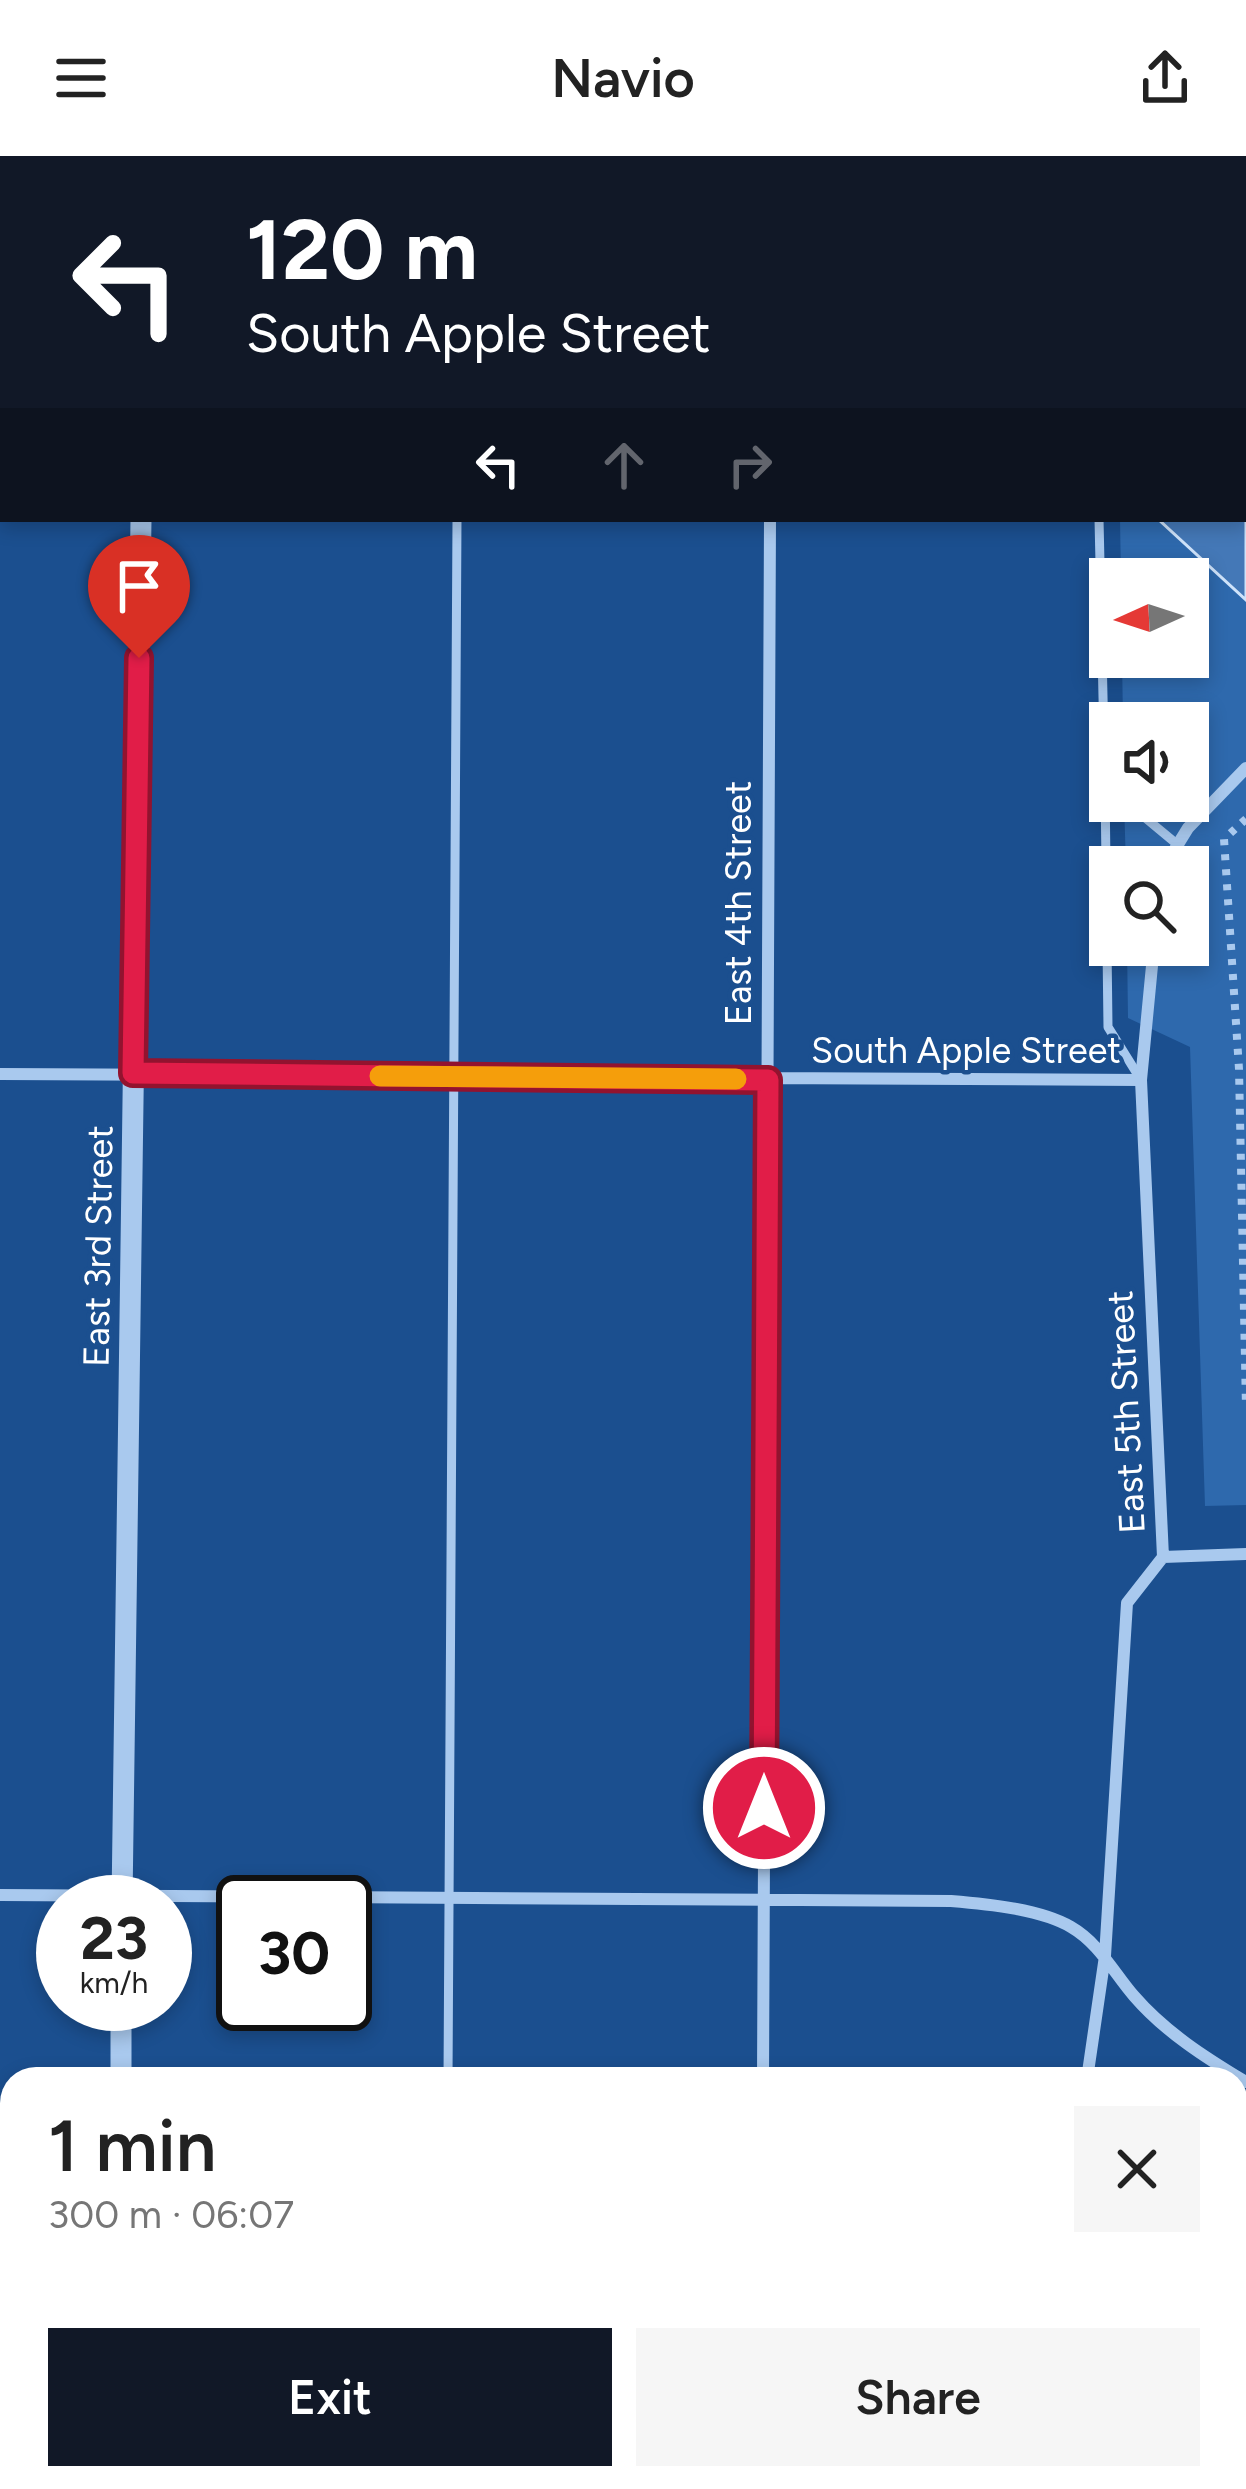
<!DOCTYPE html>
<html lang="en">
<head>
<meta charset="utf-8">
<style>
	:root { --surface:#fff; --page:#f6f6f6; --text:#222; --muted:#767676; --accent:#111827 }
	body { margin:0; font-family:Figtree,sans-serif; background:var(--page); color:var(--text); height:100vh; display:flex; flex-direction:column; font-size:45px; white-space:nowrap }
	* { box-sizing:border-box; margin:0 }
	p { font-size:39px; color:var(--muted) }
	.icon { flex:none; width:66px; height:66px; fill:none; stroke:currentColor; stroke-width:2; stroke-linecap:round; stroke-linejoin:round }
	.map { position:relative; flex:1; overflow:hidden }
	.side { position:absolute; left:0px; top:1911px; width:1248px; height:423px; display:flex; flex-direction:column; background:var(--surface); border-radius:36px 36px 0 0; box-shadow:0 6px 18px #0003 }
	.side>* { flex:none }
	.banner { position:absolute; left:0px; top:0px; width:1248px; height:366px; box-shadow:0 6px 18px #0003; background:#111827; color:#fff; overflow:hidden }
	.needle { width:78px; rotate:267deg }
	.fabs { position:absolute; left:1089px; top:402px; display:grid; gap:24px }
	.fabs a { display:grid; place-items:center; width:120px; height:120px; border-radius:0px; background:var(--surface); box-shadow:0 6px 18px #0003; font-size:60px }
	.speed { position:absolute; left:36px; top:1719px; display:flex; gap:24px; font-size:60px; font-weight:700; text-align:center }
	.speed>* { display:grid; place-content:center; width:156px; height:156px; border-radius:50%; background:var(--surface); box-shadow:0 6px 18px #0003; line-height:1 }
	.speed small { font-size:30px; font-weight:400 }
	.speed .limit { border:6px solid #111; border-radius:18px; background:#fff; color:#111 }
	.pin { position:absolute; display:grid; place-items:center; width:102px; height:102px; color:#fff; margin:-123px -51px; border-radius:50% 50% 50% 0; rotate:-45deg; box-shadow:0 0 12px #0007 }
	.pin .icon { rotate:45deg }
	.me { position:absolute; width:132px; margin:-66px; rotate:0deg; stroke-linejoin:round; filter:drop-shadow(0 0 9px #0008) }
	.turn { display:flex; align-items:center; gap:42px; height:252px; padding:0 48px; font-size:54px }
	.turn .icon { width:156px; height:156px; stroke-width:2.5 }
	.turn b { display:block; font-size:84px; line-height:102px }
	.lanes { display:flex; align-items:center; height:114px; padding:0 48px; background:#0003; justify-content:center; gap:60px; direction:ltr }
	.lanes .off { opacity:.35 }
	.round { display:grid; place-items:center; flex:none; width:126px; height:126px; border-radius:0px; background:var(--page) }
	.summary { display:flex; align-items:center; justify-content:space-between; height:204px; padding:0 48px }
	h1 { font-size:72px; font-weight:600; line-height:90px }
	.action { display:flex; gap:24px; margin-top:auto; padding:24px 48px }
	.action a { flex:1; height:138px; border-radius:0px; background:var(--accent); color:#fff; font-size:48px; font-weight:600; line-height:138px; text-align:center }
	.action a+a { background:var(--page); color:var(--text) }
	header { display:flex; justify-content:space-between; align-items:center; height:156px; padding:0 48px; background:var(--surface); font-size:54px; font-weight:600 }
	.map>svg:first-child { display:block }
	.green { fill:#2e69ad }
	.building { fill:#4478b7; stroke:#cfe3fa; stroke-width:3 }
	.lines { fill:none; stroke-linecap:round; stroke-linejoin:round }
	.path { stroke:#a9c9ee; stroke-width:8; stroke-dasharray:6 9; stroke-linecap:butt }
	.service { stroke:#a9c9ee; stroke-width:9 }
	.minor { stroke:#a9c9ee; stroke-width:12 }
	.tertiary { stroke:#a9c9ee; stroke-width:21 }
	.route-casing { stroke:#92132f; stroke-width:30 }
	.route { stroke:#e11d48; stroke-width:21 }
	.slow { stroke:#f59e0b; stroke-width:21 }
	.labels { text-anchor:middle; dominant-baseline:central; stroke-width:9; stroke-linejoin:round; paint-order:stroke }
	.street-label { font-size:36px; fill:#fff; stroke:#1b4f8f }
</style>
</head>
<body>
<header><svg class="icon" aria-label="menu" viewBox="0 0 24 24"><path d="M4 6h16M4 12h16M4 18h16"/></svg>Navio<svg class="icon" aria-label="share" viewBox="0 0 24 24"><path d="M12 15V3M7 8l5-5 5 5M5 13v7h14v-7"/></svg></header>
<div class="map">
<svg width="1246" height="2333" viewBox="0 0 1246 2333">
	<rect width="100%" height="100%" fill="#1b4f8f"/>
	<path class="green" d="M 1080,0 L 1246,0 L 1246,1349 L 1205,1350 L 1190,891 L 1128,862 L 1127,789 L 1188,789 L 1188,711 L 1126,711 L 1124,645 L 1188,645 L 1188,567 L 1123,567 L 1122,501 L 1188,501 L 1188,423 L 1121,423 L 1120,363 L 1245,363 L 1245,3 Z"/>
	<path class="building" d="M 856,0 L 935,0 L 855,3 Z
		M 1245,161 L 1246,162 L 1246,444 L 1158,363 L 1245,363 Z
		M 1118,2322 L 1226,2322 L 1226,2333 L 1118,2333 Z"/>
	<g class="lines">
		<path class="path" d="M 1246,663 L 1224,683 L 1239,913 L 1246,1252"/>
		<path class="service" d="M 461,3 L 461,0
			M 1202,3 L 1202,0
			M 1245,5 L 1246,5
			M 1099,363 L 1105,629 L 1109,632
			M 1105,629 L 1108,871 L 1141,924
			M 1125,645 L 1178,689
			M 448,1923 L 457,363
			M 0,2278 L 12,2278
			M 443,2333 L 444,2322"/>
		<path class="minor" d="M 774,3 L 774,0
			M 0,91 L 3,91
			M 1245,109 L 1246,109
			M 1164,711 L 1188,672 L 1246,612
			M 0,918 L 1141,924
			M 1163,1401 L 1246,1398
			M 0,1739 L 951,1745 C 987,1748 1040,1753 1071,1771 C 1099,1787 1114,1817 1134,1840 C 1165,1876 1206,1902 1246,1926
			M 763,1923 L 770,363
			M 1087,1923 L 1105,1800 L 1127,1447 L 1163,1401 L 1141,924 L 1154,789
			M 763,2333 L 763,2322
			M 1086,2333 L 1086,2322"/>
		<path class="tertiary" d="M 145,3 L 145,0
			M 122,1746 L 141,363
			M 121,1923 L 121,1848
			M 117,2333 L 117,2322"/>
	</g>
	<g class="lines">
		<g class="route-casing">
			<path id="route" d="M 139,502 L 133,917 L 768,924 L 764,1652"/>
		</g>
		<use href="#route" class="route"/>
		<path class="slow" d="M 380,920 L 736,923"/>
	</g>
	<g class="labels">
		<g class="street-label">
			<text transform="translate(738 747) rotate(-90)">East 4th Street</text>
			<text x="966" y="894">South Apple Street</text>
			<text transform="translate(98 1090) rotate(-89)">East 3rd Street</text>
			<text transform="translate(1126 1256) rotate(-93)">East 5th Street</text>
		</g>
	</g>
</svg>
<div class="fabs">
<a><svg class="needle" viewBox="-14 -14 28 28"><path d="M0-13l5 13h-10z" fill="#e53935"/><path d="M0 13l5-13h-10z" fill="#767676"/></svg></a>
<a><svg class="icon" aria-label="sound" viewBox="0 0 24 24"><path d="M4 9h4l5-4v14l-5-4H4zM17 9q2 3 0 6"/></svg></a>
<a><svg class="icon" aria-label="search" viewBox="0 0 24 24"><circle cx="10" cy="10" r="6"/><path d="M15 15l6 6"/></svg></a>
</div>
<div class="speed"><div>23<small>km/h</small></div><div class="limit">30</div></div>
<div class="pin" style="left:139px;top:502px;background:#d93025"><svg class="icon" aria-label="arrive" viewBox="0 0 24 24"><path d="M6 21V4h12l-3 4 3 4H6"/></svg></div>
<svg class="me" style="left:764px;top:1652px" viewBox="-20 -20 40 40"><circle r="17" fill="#e11d48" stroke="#fff" stroke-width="3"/><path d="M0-11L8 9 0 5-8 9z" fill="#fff"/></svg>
<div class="banner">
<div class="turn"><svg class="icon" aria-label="left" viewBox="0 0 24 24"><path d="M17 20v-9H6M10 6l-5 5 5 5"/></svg><div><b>120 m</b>South Apple Street</div></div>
<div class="lanes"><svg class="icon" aria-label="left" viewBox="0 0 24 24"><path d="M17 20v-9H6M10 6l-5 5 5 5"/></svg><svg class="icon off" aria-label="ahead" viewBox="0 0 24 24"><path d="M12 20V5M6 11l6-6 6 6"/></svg><svg class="icon off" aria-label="right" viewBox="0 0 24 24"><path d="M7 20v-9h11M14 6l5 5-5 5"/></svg></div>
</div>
<section class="side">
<div class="summary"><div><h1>1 min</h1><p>300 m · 06:07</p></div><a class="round"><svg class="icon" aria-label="close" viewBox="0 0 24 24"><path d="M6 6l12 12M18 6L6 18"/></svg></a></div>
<div class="action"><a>Exit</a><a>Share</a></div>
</section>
</div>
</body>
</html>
